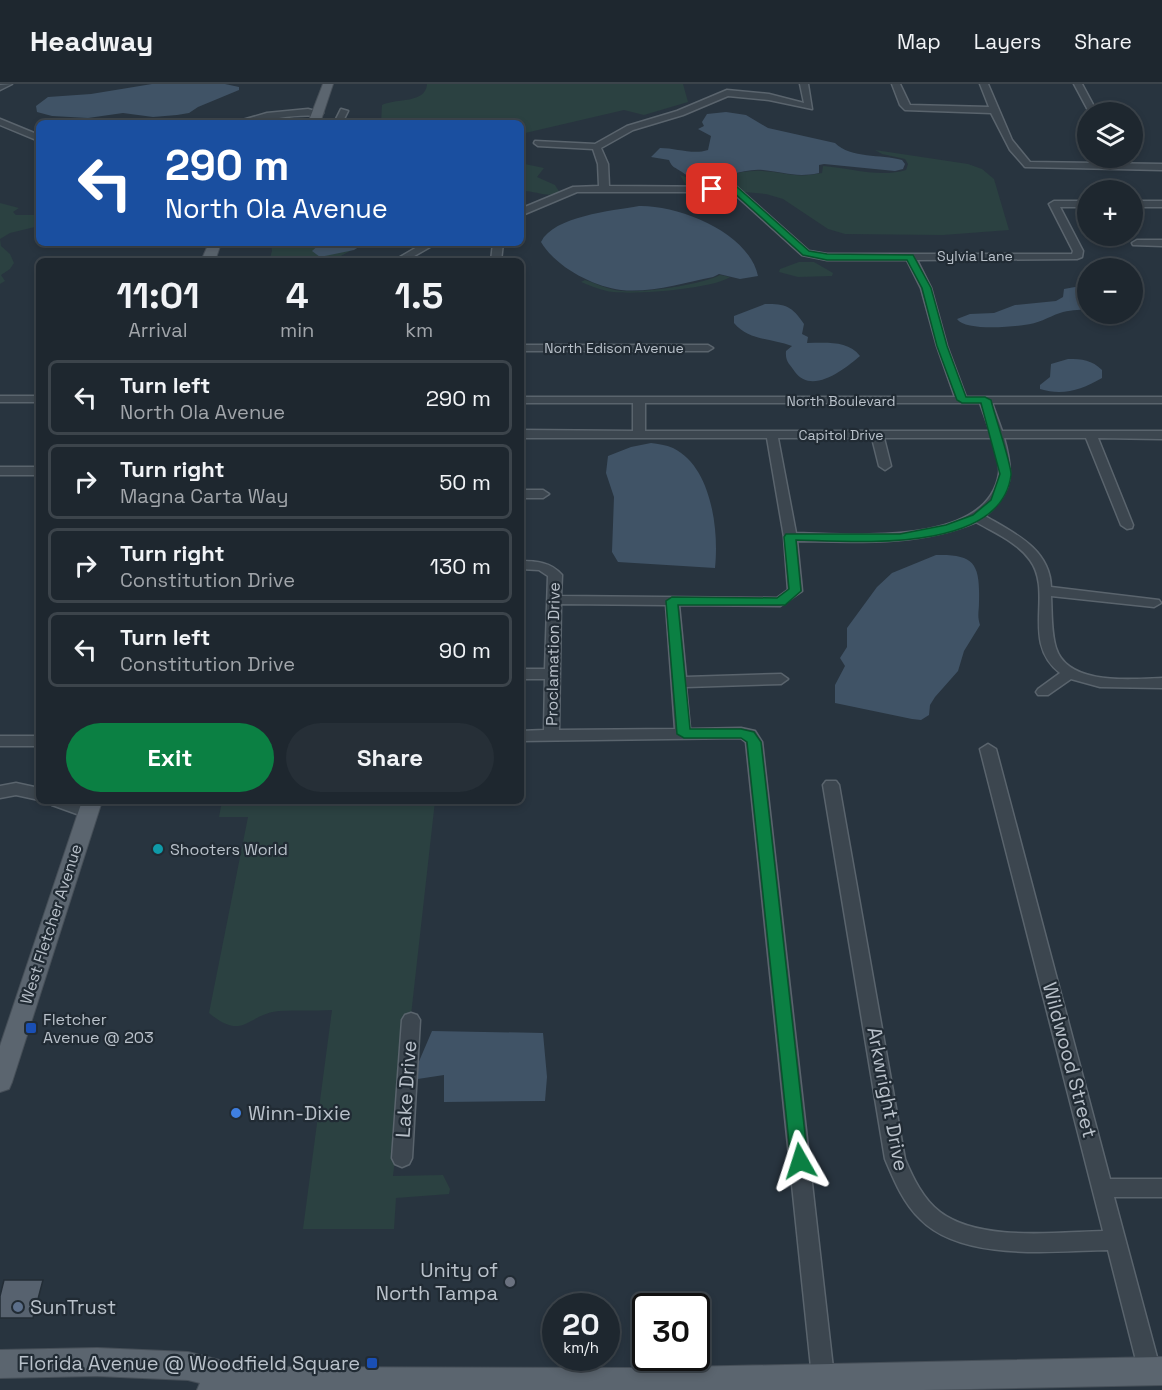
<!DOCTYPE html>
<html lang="en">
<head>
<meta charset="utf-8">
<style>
	:root { --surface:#1e272f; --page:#262f37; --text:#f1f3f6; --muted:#a1a5aa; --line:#3c444b; --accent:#0b8043 }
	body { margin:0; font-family:"Space Grotesk",sans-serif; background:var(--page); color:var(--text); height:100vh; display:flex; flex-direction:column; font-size:22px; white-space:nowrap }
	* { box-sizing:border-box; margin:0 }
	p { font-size:20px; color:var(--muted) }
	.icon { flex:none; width:33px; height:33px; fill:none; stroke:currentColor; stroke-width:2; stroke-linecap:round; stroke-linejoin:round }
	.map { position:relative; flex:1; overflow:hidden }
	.details { position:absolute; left:36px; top:174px; width:488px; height:546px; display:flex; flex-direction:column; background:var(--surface); border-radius:9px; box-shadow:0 3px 9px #0003,0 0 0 2px var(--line) }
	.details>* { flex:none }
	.top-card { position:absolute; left:36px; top:36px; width:488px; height:126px; border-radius:9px; box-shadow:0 3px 9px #0003,0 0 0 2px var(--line); background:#1a4fa0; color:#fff; overflow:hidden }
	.buttons { position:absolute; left:1077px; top:18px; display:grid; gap:12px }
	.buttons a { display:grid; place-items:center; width:66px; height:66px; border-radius:50%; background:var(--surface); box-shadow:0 3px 9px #0003,0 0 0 2px var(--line); font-size:30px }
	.speed { position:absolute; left:542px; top:1209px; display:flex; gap:12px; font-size:30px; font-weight:700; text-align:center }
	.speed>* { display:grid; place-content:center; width:78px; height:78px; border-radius:50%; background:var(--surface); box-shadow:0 3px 9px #0003,0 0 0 2px var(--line); line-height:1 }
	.speed small { font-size:15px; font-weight:400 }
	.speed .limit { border:3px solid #111; border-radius:9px; background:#fff; color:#111 }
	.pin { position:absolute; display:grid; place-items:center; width:51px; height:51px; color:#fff; margin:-26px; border-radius:12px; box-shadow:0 3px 9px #0006 }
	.me { position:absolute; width:66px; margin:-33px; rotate:354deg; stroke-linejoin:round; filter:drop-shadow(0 0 4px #0008) }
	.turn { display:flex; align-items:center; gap:21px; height:126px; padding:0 30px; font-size:27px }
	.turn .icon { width:78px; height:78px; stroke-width:2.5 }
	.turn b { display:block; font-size:42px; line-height:51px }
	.eta { display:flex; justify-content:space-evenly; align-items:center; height:102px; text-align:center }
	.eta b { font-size:36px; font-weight:600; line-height:42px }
	.primary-button { display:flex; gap:12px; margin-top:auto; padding:12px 30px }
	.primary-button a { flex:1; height:69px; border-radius:36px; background:var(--accent); color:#fff; font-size:24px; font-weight:600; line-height:69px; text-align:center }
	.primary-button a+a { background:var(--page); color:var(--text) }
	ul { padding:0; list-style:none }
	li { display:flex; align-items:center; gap:18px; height:75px; margin:0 12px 9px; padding:0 18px; border:3px solid var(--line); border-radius:9px }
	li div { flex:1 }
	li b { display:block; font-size:22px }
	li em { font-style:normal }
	header { display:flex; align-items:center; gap:36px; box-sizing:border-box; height:84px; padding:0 30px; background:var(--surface); border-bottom:2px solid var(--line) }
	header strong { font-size:28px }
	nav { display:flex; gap:33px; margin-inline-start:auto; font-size:21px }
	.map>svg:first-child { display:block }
	.green { fill:#2b4141 }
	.water { fill:#405366 }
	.building { fill:#57626f; stroke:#232d36; stroke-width:1.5 }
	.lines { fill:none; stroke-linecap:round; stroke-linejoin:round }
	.minor-casing { stroke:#5a646d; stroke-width:3 }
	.major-casing { stroke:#464f58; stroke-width:2 }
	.minor { fill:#3c464f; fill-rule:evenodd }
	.major { fill:#5b656f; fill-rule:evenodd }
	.route { fill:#0b8043; stroke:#07532c; stroke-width:1.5 }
	.culture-dot { fill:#0f9aa8; stroke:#212b34; stroke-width:2 }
	.transit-dot { fill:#1a4fb4; stroke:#212b34; stroke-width:2 }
	.shop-dot { fill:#3f7fe0; stroke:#212b34; stroke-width:2 }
	.worship-dot { fill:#6b7280; stroke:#212b34; stroke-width:2 }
	.service-dot { fill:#5c6f8a; stroke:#212b34; stroke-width:2 }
	.labels { text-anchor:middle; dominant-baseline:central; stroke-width:4.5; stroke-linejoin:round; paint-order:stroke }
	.far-street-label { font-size:14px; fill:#b9c1ca; stroke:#212b34 }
	.street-label { font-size:16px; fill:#b9c1ca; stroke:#212b34 }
	.poi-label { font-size:16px; fill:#b9c1ca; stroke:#212b34; text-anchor:start }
	.near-street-label { font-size:20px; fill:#b9c1ca; stroke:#212b34 }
	.near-poi-label { font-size:20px; fill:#b9c1ca; stroke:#212b34; text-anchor:start }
</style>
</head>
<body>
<header>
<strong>Headway</strong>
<nav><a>Map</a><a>Layers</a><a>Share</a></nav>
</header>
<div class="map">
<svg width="1162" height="1306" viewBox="0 0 1162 1306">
	<rect width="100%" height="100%" fill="#28343f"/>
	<path class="green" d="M 427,0 L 683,0 L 688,18 L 644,31 L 624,26 L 521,50 L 520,39 L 381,39 L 382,21 C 396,14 426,20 427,0 Z
		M 875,66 L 968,80 L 982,85 L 994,95 L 1009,146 L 943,151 L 845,150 L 828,145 L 783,115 L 766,110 L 687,103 L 680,91 C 718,104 729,85 762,87 C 787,88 794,95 822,89 L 823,82 C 850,84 880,94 906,86 L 908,80 L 905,75 L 882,70 Z
		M 520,79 L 544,84 L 537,93 L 555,101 L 560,109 C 546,114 534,106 521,107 Z
		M 0,119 L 19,124 L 13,128 L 16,131 L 39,131 L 39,142 L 10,149 L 0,155 L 1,162 L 10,170 L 14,179 L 10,185 L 1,191 L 5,197 L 0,200 Z
		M 271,159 L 364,159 L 341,172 L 344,177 L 269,177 L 272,167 Z
		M 799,178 L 814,178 L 833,189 L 832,192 L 798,193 L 779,188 L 780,185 Z
		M 720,191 L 730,193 C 713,205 627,212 607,207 C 598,205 589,201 581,198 L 585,196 C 597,200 610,206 622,207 C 643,209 701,201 720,191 Z
		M 222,717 L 435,717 L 393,1092 L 443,1091 L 450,1105 L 449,1110 L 396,1114 L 394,1145 L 303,1145 L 332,926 C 314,927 296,926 279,927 C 247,930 244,958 209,929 L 248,733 L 219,733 Z"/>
	<path class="water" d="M 152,0 L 225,0 L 239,3 L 239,6 L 198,23 L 189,29 L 177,31 L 153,33 L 123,29 L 88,34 L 52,32 L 37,28 L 36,22 L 48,13 L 91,10 Z
		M 726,28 L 746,31 L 768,44 L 835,59 C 851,75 881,70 902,76 L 905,80 L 903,85 L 895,87 L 824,80 L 819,81 L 819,89 C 795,94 786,88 763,86 C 735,83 707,107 682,88 C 675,83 672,84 669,76 L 651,73 L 660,64 C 676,64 693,71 708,66 L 711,52 L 698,45 L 704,42 L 702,38 L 707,30 Z
		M 639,122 C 680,121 749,149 758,192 L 740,195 L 719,190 L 713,193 C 684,199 651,209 621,206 C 592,202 556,183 541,158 C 554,132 611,127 639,122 Z
		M 321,159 L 365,159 L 354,166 L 320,173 L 312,167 Z
		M 1075,203 L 1087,204 L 1087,225 C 1079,226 1068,226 1060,229 C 1048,233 1038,240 1024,241 C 1010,243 965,247 957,235 L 970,230 L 994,229 L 1015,221 L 1056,217 L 1063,213 L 1064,205 Z
		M 765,220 C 786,220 792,222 804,240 L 802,250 L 808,253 L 807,259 C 825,259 848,256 860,272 C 845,285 812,311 795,288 C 790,280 785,278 786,267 L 792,262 C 771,254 749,257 734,239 L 734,232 Z
		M 1068,275 C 1082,275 1092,276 1102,286 L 1102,294 C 1081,306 1063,312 1040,305 L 1040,301 L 1050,293 L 1051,280 Z
		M 651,359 C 658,360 666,361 673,364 C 712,383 719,447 715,484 L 618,478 L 612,468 L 614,413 L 606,389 L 608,372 L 631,363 Z
		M 936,471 C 975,470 980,480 979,518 C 979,528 977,531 980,541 L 964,567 L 958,587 L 935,613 L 930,621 L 929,631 L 921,636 L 912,635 L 835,619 L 835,601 L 845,582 L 840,574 L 847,563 L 847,544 L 877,503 L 892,489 Z
		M 432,947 L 543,949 L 547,993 L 545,1017 L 444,1018 L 444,991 L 411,996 Z"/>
	<path class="building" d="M 4,1196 L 43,1196 L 33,1234 L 0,1234 L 0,1212 Z"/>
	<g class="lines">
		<g class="minor-casing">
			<path id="minor" d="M 12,0 L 0,6 L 0,1 Z
				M 800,0 L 808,0 L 812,25 L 769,16 L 728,12 L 683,31 L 633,46 L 601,64 L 608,80 L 609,102 L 737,103 L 809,167 L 827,170 L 1072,170 L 1073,167 L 1049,120 L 1054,117 L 1088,117 L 1088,123 L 1060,123 L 1083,167 L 1082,173 L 1077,175 L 917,176 L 931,204 L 947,262 L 966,313 L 1162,313 L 1162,319 L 992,319 L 1002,347 L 1162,347 L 1162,355 L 1098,354 L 1133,441 L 1132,444 L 1127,445 L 1121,441 L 1086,354 L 1004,354 C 1014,389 1013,408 985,432 C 1014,449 1050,465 1051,503 L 1159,516 L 1161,519 L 1154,523 L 1051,512 C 1052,529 1051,548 1056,564 C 1068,602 1131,595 1162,594 L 1162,604 L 1100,603 L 1071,595 L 1048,611 L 1038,611 L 1036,608 L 1038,605 L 1060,589 C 1020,558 1054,509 1030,476 C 1017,458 995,449 976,438 C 919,462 858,458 797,457 L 802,507 L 780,522 L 679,521 L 686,593 L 781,590 L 788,595 L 781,600 L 686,603 L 690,645 L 741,644 L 755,647 L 762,658 L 834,1293 L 831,1301 L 823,1304 L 815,1301 L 812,1293 L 746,658 L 741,654 L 520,657 L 520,647 L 544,646 L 545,595 L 520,595 L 520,585 L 545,585 L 548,492 L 539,486 L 520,485 L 520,477 C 536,477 551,478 562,491 L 561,512 L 777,514 L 788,506 L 784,453 L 767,354 L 520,354 L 520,346 L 633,347 L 633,319 L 520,319 L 520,313 L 955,313 L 937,262 L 921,204 L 907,176 L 827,176 L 802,171 L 732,108 L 577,108 L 520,132 L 520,125 L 573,103 L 599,102 L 598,80 L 593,65 L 538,62 L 534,59 L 535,57 L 595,60 L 627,42 L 677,27 L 727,6 L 769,10 L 804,19 ZM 645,319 L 980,319 L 990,347 L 645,347 ZM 778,354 L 872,354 L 879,382 L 885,386 L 891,382 L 884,354 L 992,354 C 995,365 1001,379 999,390 C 987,464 850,450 796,449 ZM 561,520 L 666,521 L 675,645 L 559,646 Z
				M 892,0 L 900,0 L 910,21 L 989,23 L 980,0 L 988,0 L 1012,56 L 1030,78 L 1162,80 L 1162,86 L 1025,83 L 1010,66 L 991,29 L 905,26 L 900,21 Z
				M 1074,0 L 1082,0 L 1097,28 L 1089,28 Z
				M 308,25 L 323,29 L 319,32 C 289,29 261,39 232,39 L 267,29 Z
				M 341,25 L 348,27 L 342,39 L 334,39 Z
				M 0,35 L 39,51 L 39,57 L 0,41 Z
				M 1132,117 L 1162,117 L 1162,123 L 1132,123 Z
				M 1137,156 L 1162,156 L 1162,162 L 1133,161 L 1132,159 Z
				M 424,159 L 437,159 L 409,175 L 400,173 Z
				M 493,159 L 503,159 L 501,177 L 491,177 Z
				M 520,261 L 708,261 L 713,264 L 708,267 L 520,267 Z
				M 0,312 L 39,312 L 39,318 L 0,318 Z
				M 0,383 L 39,383 L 39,391 L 0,391 Z
				M 520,406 L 543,406 L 549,410 L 543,414 L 520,414 Z
				M 0,652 L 39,652 L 39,662 L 0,662 Z
				M 988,660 L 996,665 L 1110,1095 L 1162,1095 L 1162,1113 L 1114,1113 L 1161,1288 L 1158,1296 L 1150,1299 L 1142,1296 L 1139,1288 L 1108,1166 C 1053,1167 962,1178 920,1135 C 903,1119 894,1096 885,1075 L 823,701 L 826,697 L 836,697 L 839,701 L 905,1075 C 913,1094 923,1115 940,1128 C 980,1158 1056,1148 1103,1147 L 980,665 Z
				M 16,699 L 39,704 L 39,716 L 16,711 L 0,714 L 0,702 Z
				M 50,717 L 75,717 L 94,724 L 96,728 L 94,732 L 88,734 L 52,721 Z
				M 411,929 L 417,931 L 420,936 L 412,1074 L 409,1080 L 402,1083 L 395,1080 L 392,1074 L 402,936 L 405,931 Z"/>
		</g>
		<g class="major-casing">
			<path id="major" d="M 323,0 L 333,0 L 320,39 L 308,39 Z
				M 209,159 L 221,159 L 215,177 L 201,177 Z
				M 82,717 L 102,717 L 12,998 L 9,1005 L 0,1008 L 0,962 Z
				M 97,1264 L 188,1268 L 247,1283 L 637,1284 L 1162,1273 L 1162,1301 L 924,1306 L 197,1306 L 200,1299 L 188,1296 L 97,1292 L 0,1294 L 0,1266 Z"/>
		</g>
		<use href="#minor" class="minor"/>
		<use href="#major" class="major"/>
	</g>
	<path class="route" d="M 709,103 L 737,103 L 809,167 L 827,170 L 913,171 L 931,204 L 947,262 L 966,313 L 985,313 L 991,316 C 994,330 1012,382 1011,391 C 1001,471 852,457 796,456 L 801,507 L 785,521 L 678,521 L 690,645 L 741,645 L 754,648 L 761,658 L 808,1077 L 806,1082 L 800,1085 L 793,1082 L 791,1077 L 747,658 L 741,654 L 684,654 L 677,650 L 666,517 L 672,513 L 777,514 L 789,505 L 784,453 L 786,450 L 900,450 L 946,441 L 973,431 L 991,416 L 1000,390 L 981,319 L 962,319 L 957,316 L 937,262 L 922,204 L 907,176 L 827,176 L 803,171 L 732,107 L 712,107 L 708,105 Z"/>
	<circle class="culture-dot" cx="158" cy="765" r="6"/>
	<g class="transit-dot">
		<rect x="25" y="938" width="12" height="12" rx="3"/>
		<rect x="366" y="1273" width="12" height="12" rx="3"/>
	</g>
	<circle class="shop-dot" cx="236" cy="1029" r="6"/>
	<circle class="worship-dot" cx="510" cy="1198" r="6"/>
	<circle class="service-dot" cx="18" cy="1223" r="6"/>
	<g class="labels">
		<g class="far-street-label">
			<text x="975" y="172">Sylvia Lane</text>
			<text x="614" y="264">North Edison Avenue</text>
			<text x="841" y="317">North Boulevard</text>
			<text x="841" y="351">Capitol Drive</text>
		</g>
		<g class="street-label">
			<text transform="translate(553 570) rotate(-89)">Proclamation Drive</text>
			<text transform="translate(51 840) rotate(-72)">West Fletcher Avenue</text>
		</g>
		<g class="poi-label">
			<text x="170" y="765">Shooters World</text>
			<text x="43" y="935">Fletcher<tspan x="43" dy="18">Avenue @ 203</tspan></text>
		</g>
		<g class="near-street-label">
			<text transform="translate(1070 976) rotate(75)">Wildwood Street</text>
			<text transform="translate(406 1005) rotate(-86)">Lake Drive</text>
			<text transform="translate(888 1015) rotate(79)">Arkwright Drive</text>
		</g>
		<g class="near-poi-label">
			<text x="248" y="1029">Winn-Dixie</text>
			<text x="498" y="1186" text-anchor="end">Unity of<tspan x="498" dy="23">North Tampa</tspan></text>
			<text x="30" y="1223">SunTrust</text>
			<text x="360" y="1279" text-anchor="end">Florida Avenue @ Woodfield Square</text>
		</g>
	</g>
</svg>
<div class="buttons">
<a><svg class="icon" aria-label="layers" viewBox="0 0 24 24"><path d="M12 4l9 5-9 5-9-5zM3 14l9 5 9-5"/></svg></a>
<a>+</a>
<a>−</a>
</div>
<div class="speed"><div>20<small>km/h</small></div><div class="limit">30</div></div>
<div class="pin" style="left:712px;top:105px;background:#d93025"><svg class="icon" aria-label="arrive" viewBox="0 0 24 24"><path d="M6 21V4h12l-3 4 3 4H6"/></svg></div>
<svg class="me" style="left:800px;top:1077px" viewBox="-20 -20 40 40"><path d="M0-17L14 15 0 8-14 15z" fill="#0b8043" stroke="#fff" stroke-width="4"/></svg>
<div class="top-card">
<div class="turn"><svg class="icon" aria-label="left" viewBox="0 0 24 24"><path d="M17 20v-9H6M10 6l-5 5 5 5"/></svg><div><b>290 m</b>North Ola Avenue</div></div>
</div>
<section class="details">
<div class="eta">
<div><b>11:01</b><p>Arrival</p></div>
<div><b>4</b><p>min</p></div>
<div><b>1.5</b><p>km</p></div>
</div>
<ul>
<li><svg class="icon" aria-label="left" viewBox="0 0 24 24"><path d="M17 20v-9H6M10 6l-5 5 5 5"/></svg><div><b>Turn left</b><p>North Ola Avenue</p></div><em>290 m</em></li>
<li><svg class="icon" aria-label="right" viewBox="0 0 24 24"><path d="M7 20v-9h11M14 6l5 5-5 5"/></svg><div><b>Turn right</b><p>Magna Carta Way</p></div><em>50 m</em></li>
<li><svg class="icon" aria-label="right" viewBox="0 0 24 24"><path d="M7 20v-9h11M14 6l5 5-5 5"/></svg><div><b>Turn right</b><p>Constitution Drive</p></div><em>130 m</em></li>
<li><svg class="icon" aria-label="left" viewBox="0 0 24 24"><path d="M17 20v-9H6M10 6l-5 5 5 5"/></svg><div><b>Turn left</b><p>Constitution Drive</p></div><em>90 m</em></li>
</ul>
<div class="primary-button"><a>Exit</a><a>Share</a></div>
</section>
</div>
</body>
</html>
